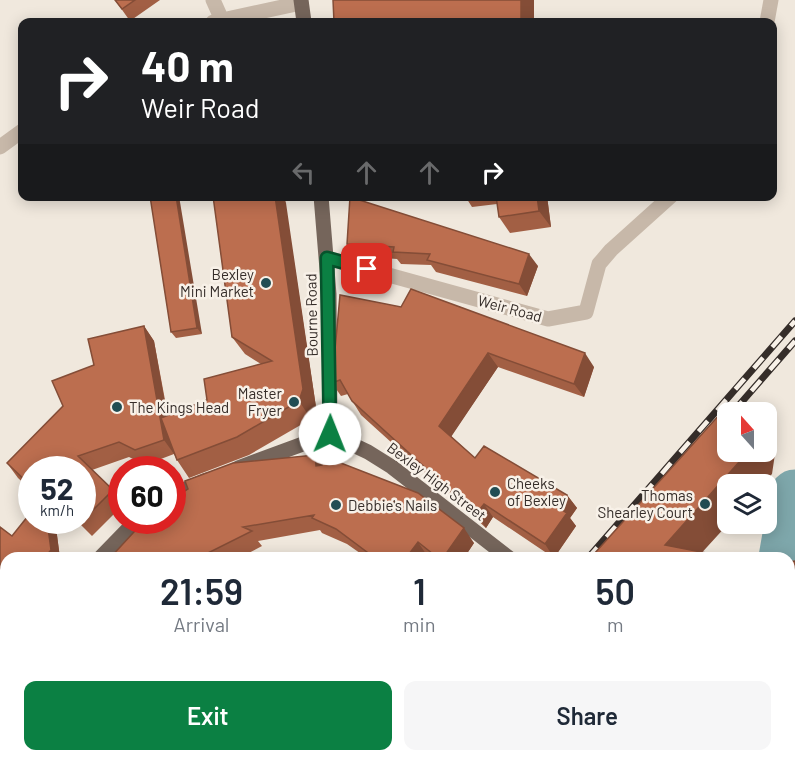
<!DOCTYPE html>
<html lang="en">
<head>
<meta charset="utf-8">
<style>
	:root { --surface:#fff; --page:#f6f6f7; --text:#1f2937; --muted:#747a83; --accent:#0b8043 }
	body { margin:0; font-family:Barlow,sans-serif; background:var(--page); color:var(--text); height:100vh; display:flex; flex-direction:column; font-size:22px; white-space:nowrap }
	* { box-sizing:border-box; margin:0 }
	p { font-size:20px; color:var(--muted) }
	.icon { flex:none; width:33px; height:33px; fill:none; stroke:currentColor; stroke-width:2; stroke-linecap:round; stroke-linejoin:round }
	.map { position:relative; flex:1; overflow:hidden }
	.panel { position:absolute; left:0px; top:552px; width:795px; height:210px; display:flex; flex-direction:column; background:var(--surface); border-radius:18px 18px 0 0; box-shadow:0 3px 15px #0003 }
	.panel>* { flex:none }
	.banner { position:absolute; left:18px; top:18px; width:759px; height:183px; border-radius:12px; box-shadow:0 3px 15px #0003; background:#202124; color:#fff; overflow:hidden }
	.needle { width:39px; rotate:339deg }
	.controls { position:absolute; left:717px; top:402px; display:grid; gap:12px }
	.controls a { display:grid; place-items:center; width:60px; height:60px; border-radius:12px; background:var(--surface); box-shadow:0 3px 15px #0003; font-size:30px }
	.speed { position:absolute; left:18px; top:456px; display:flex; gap:12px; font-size:30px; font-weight:700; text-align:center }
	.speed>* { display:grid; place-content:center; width:78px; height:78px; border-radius:50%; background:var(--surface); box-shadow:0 3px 15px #0003; line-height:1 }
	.speed small { font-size:15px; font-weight:400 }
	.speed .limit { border:9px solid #d22; background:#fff; color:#111 }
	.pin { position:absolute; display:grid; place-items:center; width:51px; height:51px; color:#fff; margin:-26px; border-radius:12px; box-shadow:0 3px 9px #0006 }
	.me { position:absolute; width:66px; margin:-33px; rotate:1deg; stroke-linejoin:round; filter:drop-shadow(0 0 4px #0008) }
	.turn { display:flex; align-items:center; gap:21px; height:126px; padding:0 24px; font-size:27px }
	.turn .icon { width:78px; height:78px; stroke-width:2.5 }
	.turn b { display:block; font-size:42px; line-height:51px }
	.lanes { display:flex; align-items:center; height:57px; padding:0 24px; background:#0003; justify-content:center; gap:30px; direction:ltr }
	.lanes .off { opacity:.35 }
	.eta { display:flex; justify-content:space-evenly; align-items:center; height:102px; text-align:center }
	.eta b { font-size:36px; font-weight:600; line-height:42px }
	.button { display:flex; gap:12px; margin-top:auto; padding:12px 24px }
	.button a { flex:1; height:69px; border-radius:12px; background:var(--accent); color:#fff; font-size:24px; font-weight:600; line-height:69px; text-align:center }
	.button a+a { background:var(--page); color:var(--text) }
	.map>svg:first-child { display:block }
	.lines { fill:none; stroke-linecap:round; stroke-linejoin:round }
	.river { stroke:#7ea7ab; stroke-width:51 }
	.minor { stroke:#c7b8a9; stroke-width:15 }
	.primary { stroke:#75655b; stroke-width:15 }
	.rail-casing { stroke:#352d29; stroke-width:7 }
	.rail { stroke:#f8f1e8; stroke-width:4.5; stroke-dasharray:14; stroke-linecap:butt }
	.wall { fill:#a25f44 }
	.shaded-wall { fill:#844d37 }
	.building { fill:#bc6e4f; stroke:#844d37; stroke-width:1.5 }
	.route-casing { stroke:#07532c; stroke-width:15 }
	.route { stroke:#0b8043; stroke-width:10 }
	.poi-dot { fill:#224d53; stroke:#f8f1e8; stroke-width:2 }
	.labels { text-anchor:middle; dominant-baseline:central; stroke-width:5; stroke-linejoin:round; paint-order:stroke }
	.poi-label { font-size:15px; fill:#352d29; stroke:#f8f1e8; text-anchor:end }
	.street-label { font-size:15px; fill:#352d29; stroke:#f8f1e8 }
</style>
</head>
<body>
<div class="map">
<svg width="795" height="762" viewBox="0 0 795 762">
	<rect width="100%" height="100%" fill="#f0e8dd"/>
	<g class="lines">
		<path class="river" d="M 784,558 L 795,495
			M 789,699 L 795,720"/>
		<path class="minor" d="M 213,0 L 222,20
			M 213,22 L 301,3
			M 767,22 L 771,0
			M 0,147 L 22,131
			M 327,258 L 548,319 L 586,312 L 599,264 L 611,250 L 671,196"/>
		<path class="primary" d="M 301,0 L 304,22
			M 321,196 L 329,294 L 330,434
			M 330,434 L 368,452 L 392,467 L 509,558
			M 238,468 L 330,434
			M 172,495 L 207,480
			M 100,558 L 137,520
			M 789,649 L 795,649
			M 0,668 L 6,661"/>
		<g class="rail-casing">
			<path id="rail" d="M 733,412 L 795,341
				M 588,558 L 795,321
				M 414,762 L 419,756
				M 436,762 L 441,756"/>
		</g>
		<use href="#rail" class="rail"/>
	</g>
	<path class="wall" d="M 115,0 L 160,0 L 130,21 Z
		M 150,196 L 202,334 L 176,338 L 171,332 Z
		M 213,196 L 284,196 L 316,407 L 311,419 L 249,455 L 189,478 L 177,460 L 174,454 L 145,465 L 129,457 L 92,470 L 113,490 L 122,503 L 122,506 L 92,536 L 76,520 L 82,520 L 32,470 L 32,491 L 18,478 L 7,463 L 63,406 L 94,365 L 144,326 L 154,341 L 168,416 L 207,400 L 261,364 L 245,354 L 232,337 Z
		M 465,196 L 547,196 L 551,227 L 510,233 L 499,217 L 497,204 L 472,207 Z
		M 350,197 L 538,266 L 527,296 L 436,272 L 431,265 L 401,264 L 397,259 L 355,256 L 347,244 Z
		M 340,295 L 594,367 L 584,397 L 498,367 L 451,436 L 475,458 L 567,495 L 577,508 L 570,518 L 576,526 L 554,558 L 493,517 L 486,528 L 361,415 L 348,394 L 341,396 L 332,383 Z
		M 315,455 L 322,465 L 474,543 L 464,558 L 428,557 L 428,558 L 367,558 L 347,544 L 322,533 L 320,530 L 258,541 L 262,546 L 239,558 L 110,558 Z
		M 32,520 L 55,520 L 60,558 L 6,558 L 6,610 L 0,610 L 0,527 L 12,536 Z
		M 795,561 L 795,620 L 789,620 L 789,562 Z
		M 435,756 L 569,756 L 564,762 L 442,762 Z
		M 624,756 L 727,756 L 729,759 L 727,762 L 630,762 Z"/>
	<path class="shaded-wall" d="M 521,0 L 534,0 L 534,22 L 521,22 Z
		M 176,196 L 179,196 L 202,334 L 197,328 Z
		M 275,196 L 284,196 L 286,203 L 316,407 L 311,419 L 299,401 Z
		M 537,196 L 547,196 L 551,227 L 539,211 Z
		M 529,254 L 538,266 L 527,296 L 519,284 Z
		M 144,326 L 154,341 L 174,454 L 164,440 Z
		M 488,353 L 498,367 L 449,440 L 439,426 Z
		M 585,353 L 594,367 L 584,397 L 574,384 Z
		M 766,442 L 775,454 L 772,474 L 762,484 L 728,484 L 728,524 L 697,558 L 665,545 L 748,452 L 766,452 Z
		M 315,455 L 325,470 L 316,466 Z
		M 567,495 L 577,508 L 570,518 L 576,526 L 554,558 L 545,544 L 559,508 Z
		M 484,504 L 493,517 L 486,528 L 476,514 Z
		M 47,520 L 55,520 L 60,558 L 44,558 Z
		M 464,528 L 474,543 L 464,558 L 443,558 Z
		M 418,542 L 428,557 L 428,558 L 406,558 Z
		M 30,756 L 54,756 L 49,762 L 25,762 Z
		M 531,756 L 569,756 L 564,762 L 525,762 Z
		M 694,756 L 727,756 L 729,759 L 727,762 L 688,762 Z"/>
	<path class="building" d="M 115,0 L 135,0 L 122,9 Z
		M 333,0 L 521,0 L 521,22 L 334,22 Z
		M 150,196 L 176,196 L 197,328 L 171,332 Z
		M 213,196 L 275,196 L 303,389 L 299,401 L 237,437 L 177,460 L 161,418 L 207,400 L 204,379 L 272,361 L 232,337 Z
		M 496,196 L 537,196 L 539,211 L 499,217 Z
		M 350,197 L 529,254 L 519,284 L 427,260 L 430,254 L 393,252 L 394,247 L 347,244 Z
		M 411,289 L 585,353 L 574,384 L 488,353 L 439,426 L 475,458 L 484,446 L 567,495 L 559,508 L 567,513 L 545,544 L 484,504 L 476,514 L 352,401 L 340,380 L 332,383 L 340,295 L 401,307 Z
		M 144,326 L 164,440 L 135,450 L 119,442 L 78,456 L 113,490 L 82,521 L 81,520 L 82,520 L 82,470 L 32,470 L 32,487 L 7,463 L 63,406 L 52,381 L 94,365 L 88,339 Z
		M 729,404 L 739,412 L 728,412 L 728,452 L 748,452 L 665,545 L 732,558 L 598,558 L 594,554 Z
		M 315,455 L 316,466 L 322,465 L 323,456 L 418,493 L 464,528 L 443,558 L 438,558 L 418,542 L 406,558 L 375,558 L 336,529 L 312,518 L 314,515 L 243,527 L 252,531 L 198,558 L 110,558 L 145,520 L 172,520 L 172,499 L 188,489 L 185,481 L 233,463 Z
		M 32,511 L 32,520 L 47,520 L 51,550 L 44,558 L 6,558 L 6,594 L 0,595 L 0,527 L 12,536 Z
		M 795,561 L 795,607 L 789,608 L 789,562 Z
		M 6,668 L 6,756 L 30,756 L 25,762 L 0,762 L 0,674 Z
		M 445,756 L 531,756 L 525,762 L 452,762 Z
		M 633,756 L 694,756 L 688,762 L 640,762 Z"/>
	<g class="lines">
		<g class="route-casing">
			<path id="route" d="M 330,434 L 327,258 L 367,269"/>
		</g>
		<use href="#route" class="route"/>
	</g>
	<g class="poi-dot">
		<circle cx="266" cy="283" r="6"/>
		<circle cx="294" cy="402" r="6"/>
		<circle cx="117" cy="407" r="6"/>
		<circle cx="495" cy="492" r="6"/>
		<circle cx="705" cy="504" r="6"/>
		<circle cx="336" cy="505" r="6"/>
	</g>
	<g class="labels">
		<g class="poi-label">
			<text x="254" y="274">Bexley<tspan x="254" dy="17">Mini Market</tspan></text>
			<text x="282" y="393">Master<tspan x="282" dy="17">Fryer</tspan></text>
			<text x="129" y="407" text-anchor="start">The Kings Head</text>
			<text x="507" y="483" text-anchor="start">Cheeks<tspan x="507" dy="17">of Bexley</tspan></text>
			<text x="693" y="495">Thomas<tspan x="693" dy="17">Shearley Court</tspan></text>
			<text x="348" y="505" text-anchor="start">Debbie's Nails</text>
		</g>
		<g class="street-label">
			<text transform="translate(510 308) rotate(15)">Weir Road</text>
			<text transform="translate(311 315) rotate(-91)">Bourne Road</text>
			<text transform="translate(437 481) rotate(37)">Bexley High Street</text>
		</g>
	</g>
</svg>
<div class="controls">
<a><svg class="needle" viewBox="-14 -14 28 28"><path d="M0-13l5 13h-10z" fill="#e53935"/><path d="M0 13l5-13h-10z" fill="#747a83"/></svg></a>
<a><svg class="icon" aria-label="layers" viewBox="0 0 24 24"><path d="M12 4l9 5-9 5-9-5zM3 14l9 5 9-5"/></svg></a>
</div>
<div class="speed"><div>52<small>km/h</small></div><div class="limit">60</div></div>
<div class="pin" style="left:367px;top:269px;background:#d93025"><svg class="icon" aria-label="arrive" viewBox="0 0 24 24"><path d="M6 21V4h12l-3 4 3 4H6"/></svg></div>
<svg class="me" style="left:330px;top:434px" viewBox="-20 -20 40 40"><circle r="19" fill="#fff"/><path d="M0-13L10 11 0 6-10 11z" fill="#0b8043"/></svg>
<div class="banner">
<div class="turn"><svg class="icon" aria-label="right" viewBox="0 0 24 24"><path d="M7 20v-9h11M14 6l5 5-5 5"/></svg><div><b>40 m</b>Weir Road</div></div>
<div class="lanes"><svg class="icon off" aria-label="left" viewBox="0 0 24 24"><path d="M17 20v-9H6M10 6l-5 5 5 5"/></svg><svg class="icon off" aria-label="ahead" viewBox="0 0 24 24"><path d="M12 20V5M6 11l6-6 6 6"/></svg><svg class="icon off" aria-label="ahead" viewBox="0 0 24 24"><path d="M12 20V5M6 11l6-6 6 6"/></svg><svg class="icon" aria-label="right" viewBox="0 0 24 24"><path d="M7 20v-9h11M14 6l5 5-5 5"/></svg></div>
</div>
<section class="panel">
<div class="eta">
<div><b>21:59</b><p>Arrival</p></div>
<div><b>1</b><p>min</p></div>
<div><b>50</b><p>m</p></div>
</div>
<div class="button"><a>Exit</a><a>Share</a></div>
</section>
</div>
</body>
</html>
